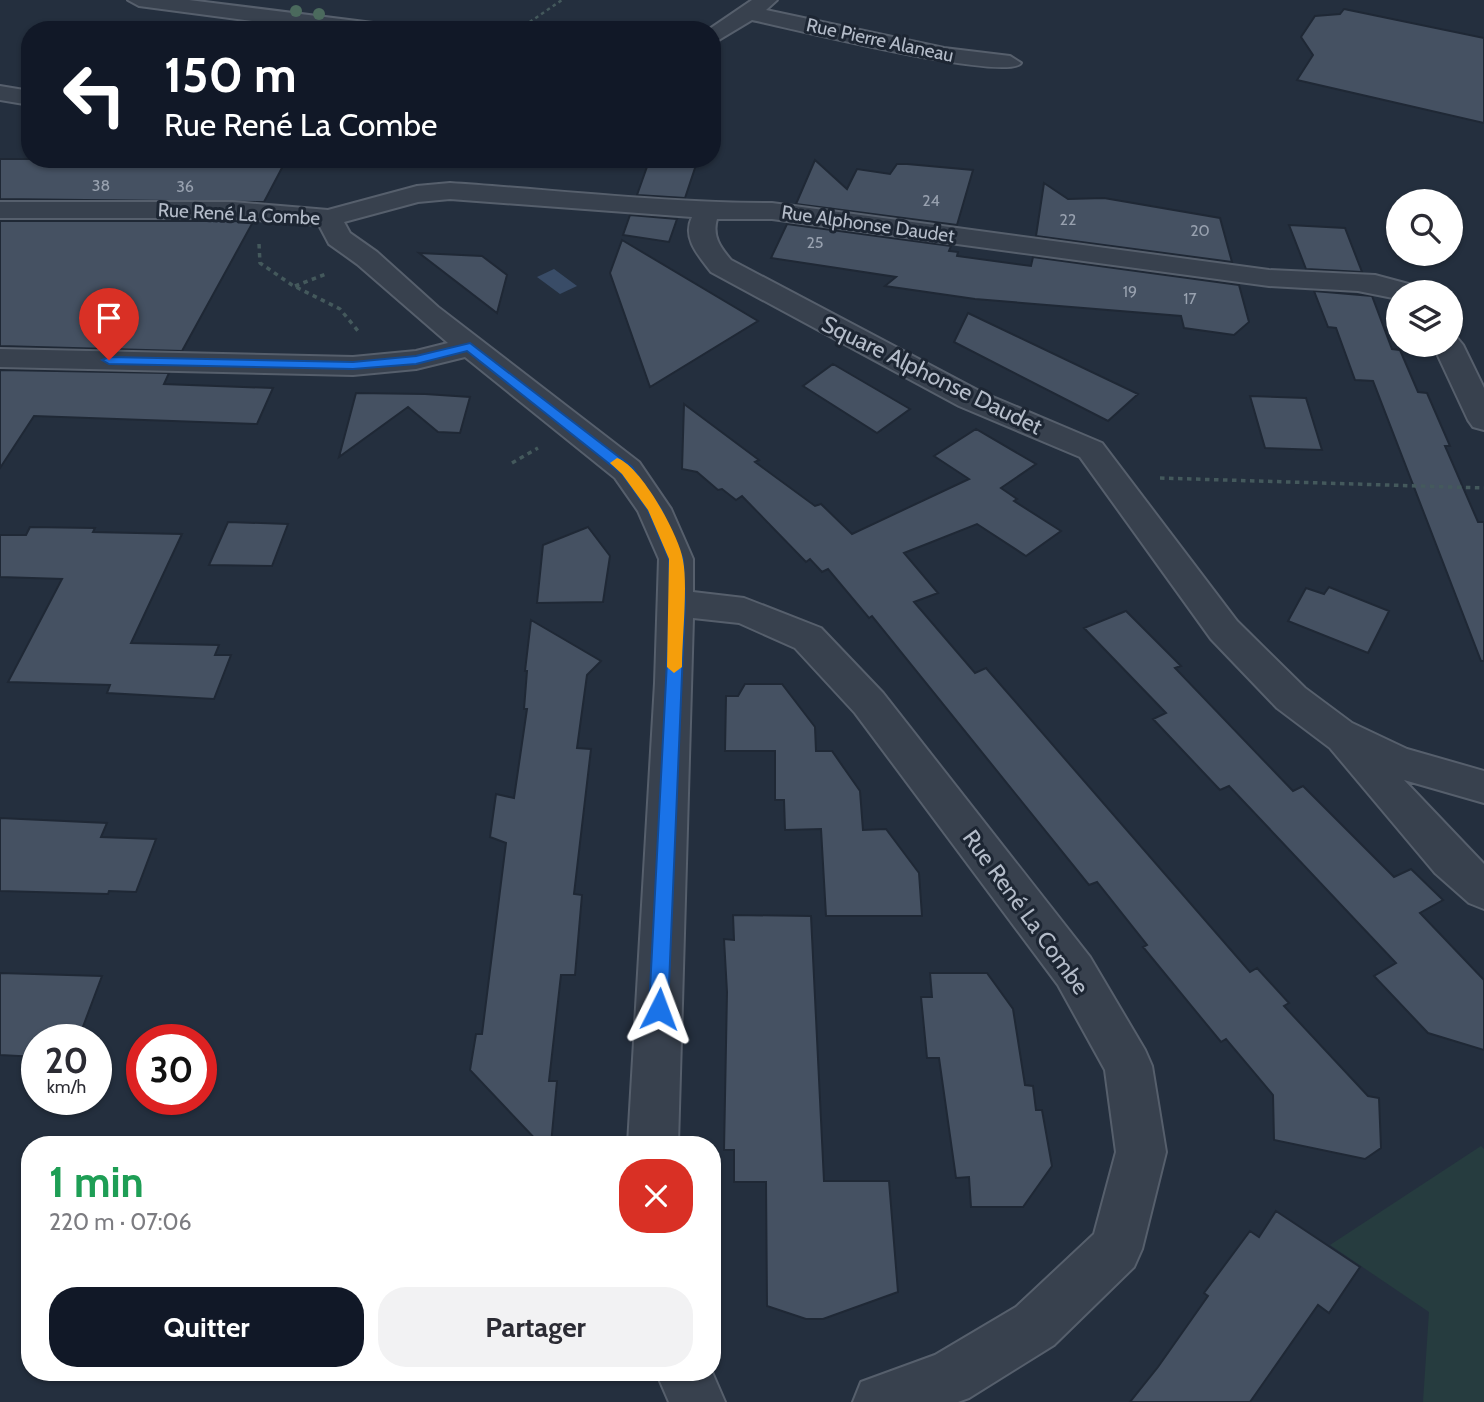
<!DOCTYPE html>
<html lang="fr">
<head>
<meta charset="utf-8">
<style>
	:root { --surface:#fff; --page:#f2f2f3; --text:#2b2b33; --muted:#7c7c81; --accent:#111827 }
	body { margin:0; font-family:Cabin,sans-serif; background:var(--page); color:var(--text); height:100vh; display:flex; flex-direction:column; font-size:26px; white-space:nowrap }
	* { box-sizing:border-box; margin:0 }
	p { font-size:23px; color:var(--muted) }
	.icon { flex:none; width:38px; height:38px; fill:none; stroke:currentColor; stroke-width:2; stroke-linecap:round; stroke-linejoin:round }
	.map { position:relative; flex:1; overflow:hidden }
	.details { position:absolute; left:21px; top:1136px; width:700px; height:245px; display:flex; flex-direction:column; background:var(--surface); border-radius:28px; box-shadow:0 2px 5px #0004 }
	.details>* { flex:none }
	.hud { position:absolute; left:21px; top:21px; width:700px; height:147px; border-radius:28px; box-shadow:0 2px 5px #0004; background:#111827; color:#fff; overflow:hidden }
	.controls { position:absolute; left:1386px; top:189px; display:grid; gap:14px }
	.controls a { display:grid; place-items:center; width:77px; height:77px; border-radius:50%; background:var(--surface); box-shadow:0 2px 5px #0004; font-size:35px }
	.speed { position:absolute; left:21px; top:1024px; display:flex; gap:14px; font-size:35px; font-weight:700; text-align:center }
	.speed>* { display:grid; place-content:center; width:91px; height:91px; border-radius:50%; background:var(--surface); box-shadow:0 2px 5px #0004; line-height:1 }
	.speed small { font-size:18px; font-weight:400 }
	.speed .limit { border:10px solid #d22; background:#fff; color:#111 }
	.pin { position:absolute; display:grid; place-items:center; width:60px; height:60px; color:#fff; margin:-72px -30px; border-radius:50% 50% 50% 0; rotate:-45deg; box-shadow:0 0 7px #0007 }
	.pin .icon { rotate:45deg }
	.me { position:absolute; width:77px; margin:-38px; rotate:3deg; stroke-linejoin:round; filter:drop-shadow(0 0 5px #0008) }
	.turn { display:flex; align-items:center; gap:24px; height:147px; padding:0 28px; font-size:32px }
	.turn .icon { width:91px; height:91px; stroke-width:2.5 }
	.turn b { display:block; font-size:49px; line-height:60px }
	.round { display:grid; place-items:center; flex:none; width:74px; height:74px; border-radius:28px; background:var(--page) }
	.summary { display:flex; align-items:center; justify-content:space-between; height:119px; padding:0 28px }
	h1 { font-size:42px; font-weight:700; line-height:52px; color:#1e9e55 }
	.cta { display:flex; gap:14px; margin-top:auto; padding:14px 28px }
	.cta a { flex:1; height:80px; border-radius:28px; background:var(--accent); color:#fff; font-size:28px; font-weight:700; line-height:80px; text-align:center }
	.cta a+a { background:var(--page); color:var(--text) }
	.map>svg:first-child { display:block }
	.green { fill:#263c3f }
	.water { fill:#394c67 }
	.building { fill:#455162; stroke:#1f2835; stroke-width:2 }
	.lines { fill:none; stroke-linecap:round; stroke-linejoin:round }
	.minor-casing { stroke:#565f6c; stroke-width:4 }
	.path-far1 { stroke:#44595c; stroke-width:2.5; stroke-dasharray:3.5 3.5; stroke-linecap:butt }
	.path { stroke:#44595c; stroke-width:3.5; stroke-dasharray:4.5 4.5; stroke-linecap:butt }
	.minor { fill:#38414e; fill-rule:evenodd }
	.tree { fill:#4b6a5d }
	.route { fill:#1a73e8; stroke:#114b97; stroke-width:2 }
	.slow { fill:#f59e0b }
	.labels { text-anchor:middle; dominant-baseline:central; stroke-width:6; stroke-linejoin:round; paint-order:stroke }
	.far-number-label { font-size:16px; fill:#98a1af }
	.far-street-label { font-size:19px; fill:#b4bcc9; stroke:#1d2633 }
	.street-label { font-size:23px; fill:#b4bcc9; stroke:#1d2633 }
</style>
</head>
<body>
<div class="map">
<svg width="1484" height="1402" viewBox="0 0 1484 1402">
	<rect width="100%" height="100%" fill="#242f3e"/>
	<path class="green" d="M 1481,1146 L 1484,1149 L 1484,1402 L 1423,1402 L 1429,1312 L 1330,1245 Z"/>
	<path class="water" d="M 554,269 L 577,286 L 560,294 L 537,277 Z"/>
	<path class="building" d="M 1344,9 L 1484,38 L 1484,123 L 1297,80 L 1313,55 L 1301,37 L 1315,16 L 1340,14 Z
		M 0,159 L 158,159 L 157,162 L 284,164 L 264,202 L 0,199 Z
		M 660,159 L 698,159 L 685,198 L 637,195 L 648,164 Z
		M 815,160 L 847,189 L 857,169 L 890,174 L 897,164 L 907,164 L 973,170 L 957,225 L 796,204 Z
		M 1044,183 L 1068,199 L 1104,198 L 1220,218 L 1232,262 L 1036,236 Z
		M 630,215 L 677,219 L 669,242 L 623,235 Z
		M 0,221 L 233,221 L 253,222 L 182,351 L 0,346 Z
		M 787,224 L 951,246 L 949,251 L 958,252 L 957,256 L 1031,266 L 1033,257 L 1239,285 L 1249,322 L 1234,335 L 1184,328 L 1181,316 L 975,299 L 885,286 L 896,277 L 771,258 Z
		M 1289,225 L 1345,228 L 1362,272 L 1306,269 Z
		M 622,240 L 758,321 L 650,387 L 610,273 Z
		M 419,253 L 482,256 L 507,275 L 497,313 Z
		M 1314,291 L 1372,296 L 1392,349 L 1400,350 L 1418,392 L 1427,393 L 1450,446 L 1445,446 L 1478,522 L 1484,522 L 1484,661 L 1481,661 L 1373,381 L 1355,380 L 1336,328 L 1328,327 Z
		M 968,313 L 1138,394 L 1108,421 L 954,342 Z
		M 833,364 L 910,409 L 877,433 L 803,386 Z
		M 0,370 L 169,373 L 164,384 L 273,388 L 257,424 L 34,416 L 0,468 Z
		M 356,393 L 425,394 L 470,397 L 460,433 L 438,432 L 408,407 L 339,457 Z
		M 1250,396 L 1306,398 L 1322,450 L 1265,448 Z
		M 684,404 L 759,460 L 755,462 L 815,506 L 821,504 L 852,534 L 969,479 L 934,456 L 976,429 L 1036,464 L 1001,488 L 1017,499 L 1014,501 L 1061,531 L 1026,556 L 977,524 L 904,553 L 938,593 L 914,602 L 975,673 L 986,668 L 1250,972 L 1257,968 L 1289,1003 L 1284,1006 L 1368,1096 L 1379,1098 L 1381,1148 L 1365,1159 L 1274,1140 L 1273,1095 L 1226,1039 L 1221,1042 L 1143,947 L 1147,945 L 1097,882 L 1089,885 L 872,616 L 869,618 L 828,569 L 822,572 L 810,559 L 806,562 L 742,496 L 736,500 L 722,489 L 718,490 L 697,472 L 682,469 Z
		M 228,522 L 288,524 L 272,566 L 209,565 Z
		M 30,527 L 95,528 L 93,532 L 182,534 L 131,643 L 219,645 L 215,655 L 231,655 L 214,699 L 107,693 L 110,685 L 8,682 L 62,579 L 0,577 L 0,535 L 26,535 Z
		M 588,527 L 610,556 L 603,602 L 537,603 L 543,545 Z
		M 1329,587 L 1389,611 L 1368,653 L 1288,621 L 1306,588 L 1324,594 Z
		M 1126,611 L 1181,666 L 1175,668 L 1293,791 L 1303,786 L 1394,877 L 1411,869 L 1443,900 L 1420,913 L 1484,980 L 1484,1050 L 1428,1033 L 1374,976 L 1396,963 L 1229,786 L 1220,790 L 1153,719 L 1166,713 L 1084,628 Z
		M 531,620 L 601,661 L 587,675 L 577,748 L 591,749 L 574,894 L 582,895 L 575,975 L 561,975 L 549,1081 L 557,1081 L 551,1144 L 540,1144 L 470,1070 L 476,1034 L 482,1034 L 506,843 L 490,837 L 496,794 L 514,798 L 527,709 L 524,709 L 527,671 L 525,671 Z
		M 745,684 L 782,684 L 815,727 L 816,751 L 832,751 L 860,791 L 863,830 L 886,829 L 919,873 L 922,916 L 826,916 L 821,829 L 785,830 L 784,800 L 775,800 L 775,751 L 725,751 L 726,696 L 738,696 Z
		M 0,818 L 107,823 L 101,837 L 156,839 L 136,892 L 109,891 L 108,894 L 0,891 Z
		M 733,915 L 811,916 L 824,1181 L 889,1181 L 898,1292 L 823,1319 L 806,1319 L 767,1306 L 766,1182 L 734,1182 L 734,1150 L 724,1150 L 727,992 L 724,939 L 734,940 Z
		M 0,973 L 102,976 L 78,1040 L 37,1040 L 37,1057 L 0,1055 Z
		M 930,973 L 987,973 L 1013,1009 L 1025,1085 L 1033,1086 L 1036,1110 L 1042,1110 L 1052,1166 L 1023,1207 L 971,1207 L 969,1177 L 956,1178 L 939,1058 L 927,1058 L 921,997 L 932,997 Z
		M 1276,1211 L 1360,1267 L 1329,1313 L 1318,1305 L 1250,1402 L 1130,1402 L 1158,1367 L 1208,1296 L 1204,1293 L 1250,1231 L 1259,1237 Z"/>
	<g class="lines">
		<g class="minor-casing">
			<path id="minor" d="M 128,0 L 189,0 L 373,23 L 384,30 L 320,30 L 139,6 Z
				M 752,0 L 777,0 L 766,10 L 944,48 L 1010,56 L 1021,63 C 1008,83 786,27 752,20 L 712,44 L 712,30 L 708,30 Z
				M 0,86 L 30,91 L 30,105 L 0,100 Z
				M 450,183 C 556,190 667,203 772,203 L 1269,270 L 1375,275 L 1416,286 L 1420,292 L 1398,292 L 1398,299 L 1358,291 L 1269,286 L 772,219 L 717,219 C 712,236 720,247 731,260 L 981,392 L 1102,443 L 1237,621 L 1305,688 L 1352,723 L 1407,749 L 1484,771 L 1484,803 L 1404,780 L 1484,864 L 1484,909 L 1469,903 L 1435,873 L 1330,748 L 1277,708 L 1211,639 L 1080,457 L 959,406 L 711,272 C 698,255 682,238 692,217 L 450,199 L 418,202 L 344,222 L 350,233 L 377,252 L 438,307 L 639,462 L 671,509 L 693,559 L 693,592 L 744,598 L 821,628 L 883,693 L 1090,957 L 1145,1050 L 1152,1066 L 1166,1152 L 1142,1249 L 1134,1267 L 1054,1345 L 969,1398 L 958,1402 L 853,1402 L 861,1382 L 935,1355 L 1016,1307 L 1094,1234 L 1116,1152 L 1105,1070 L 1058,985 L 855,713 L 795,648 L 739,623 L 693,618 L 678,1144 L 628,1144 L 655,683 L 659,559 L 638,511 L 615,478 L 465,357 L 416,369 L 353,375 L 0,367 L 0,349 L 353,357 L 416,351 L 448,343 L 357,264 L 329,244 L 319,225 L 233,218 L 0,218 L 0,202 L 233,202 L 328,210 L 417,186 Z
				M 1451,337 L 1458,339 L 1463,345 L 1484,388 L 1484,430 L 1473,427 L 1468,420 L 1433,345 L 1451,345 Z
				M 656,1372 L 712,1372 L 725,1402 L 669,1402 Z"/>
		</g>
		<path class="path-far1" d="M 518,30 L 562,0"/>
		<path class="path" d="M 259,244 L 260,263 L 292,285 L 340,309 L 358,331
			M 295,286 L 326,274
			M 512,463 L 538,448
			M 1160,478 L 1484,488"/>
		<use href="#minor" class="minor"/>
	</g>
	<g class="tree">
		<circle cx="296" cy="11" r="6"/>
		<circle cx="319" cy="14" r="6"/>
	</g>
	<path class="route" d="M 470,343 L 632,467 L 661,509 L 683,559 L 685,603 L 668,1009 L 665,1015 L 659,1017 L 652,1015 L 649,1009 L 670,603 L 669,559 L 648,510 L 622,474 L 467,351 L 416,364 L 353,369 L 109,364 L 102,360 L 109,357 L 353,362 L 416,356 Z"/>
	<path class="slow" d="M 617,458 C 641,466 679,535 683,560 C 688,586 682,638 682,667 L 674,673 L 667,667 L 669,559 L 648,510 L 622,474 L 610,463 Z"/>
	<g class="labels">
		<g class="far-number-label">
			<text x="101" y="185">38</text>
			<text x="185" y="186">36</text>
			<text x="931" y="200">24</text>
			<text x="1068" y="219">22</text>
			<text x="1200" y="230">20</text>
			<text x="815" y="242">25</text>
			<text x="1130" y="291">19</text>
			<text x="1190" y="298">17</text>
		</g>
		<g class="far-street-label">
			<text transform="translate(880 40) rotate(12)">Rue Pierre Alaneau</text>
			<text transform="translate(239 214) rotate(3)">Rue René La Combe</text>
			<text transform="translate(868 224) rotate(8)">Rue Alphonse Daudet</text>
		</g>
		<g class="street-label">
			<text transform="translate(932 375) rotate(26)">Square Alphonse Daudet</text>
			<text transform="translate(1026 912) rotate(54)">Rue René La Combe</text>
		</g>
	</g>
</svg>
<div class="controls">
<a><svg class="icon" aria-label="search" viewBox="0 0 24 24"><circle cx="10" cy="10" r="6"/><path d="M15 15l6 6"/></svg></a>
<a><svg class="icon" aria-label="layers" viewBox="0 0 24 24"><path d="M12 4l9 5-9 5-9-5zM3 14l9 5 9-5"/></svg></a>
</div>
<div class="speed"><div>20<small>km/h</small></div><div class="limit">30</div></div>
<div class="pin" style="left:109px;top:360px;background:#d93025"><svg class="icon" aria-label="arrive" viewBox="0 0 24 24"><path d="M6 21V4h12l-3 4 3 4H6"/></svg></div>
<svg class="me" style="left:659px;top:1009px" viewBox="-20 -20 40 40"><path d="M0-17L14 15 0 8-14 15z" fill="#1a73e8" stroke="#fff" stroke-width="4"/></svg>
<div class="hud">
<div class="turn"><svg class="icon" aria-label="left" viewBox="0 0 24 24"><path d="M17 20v-9H6M10 6l-5 5 5 5"/></svg><div><b>150 m</b>Rue René La Combe</div></div>
</div>
<section class="details">
<div class="summary"><div><h1>1 min</h1><p>220 m · 07:06</p></div><a class="round" style="background:#d93025;color:#fff"><svg class="icon" aria-label="close" viewBox="0 0 24 24"><path d="M6 6l12 12M18 6L6 18"/></svg></a></div>
<div class="cta"><a>Quitter</a><a>Partager</a></div>
</section>
</div>
</body>
</html>
